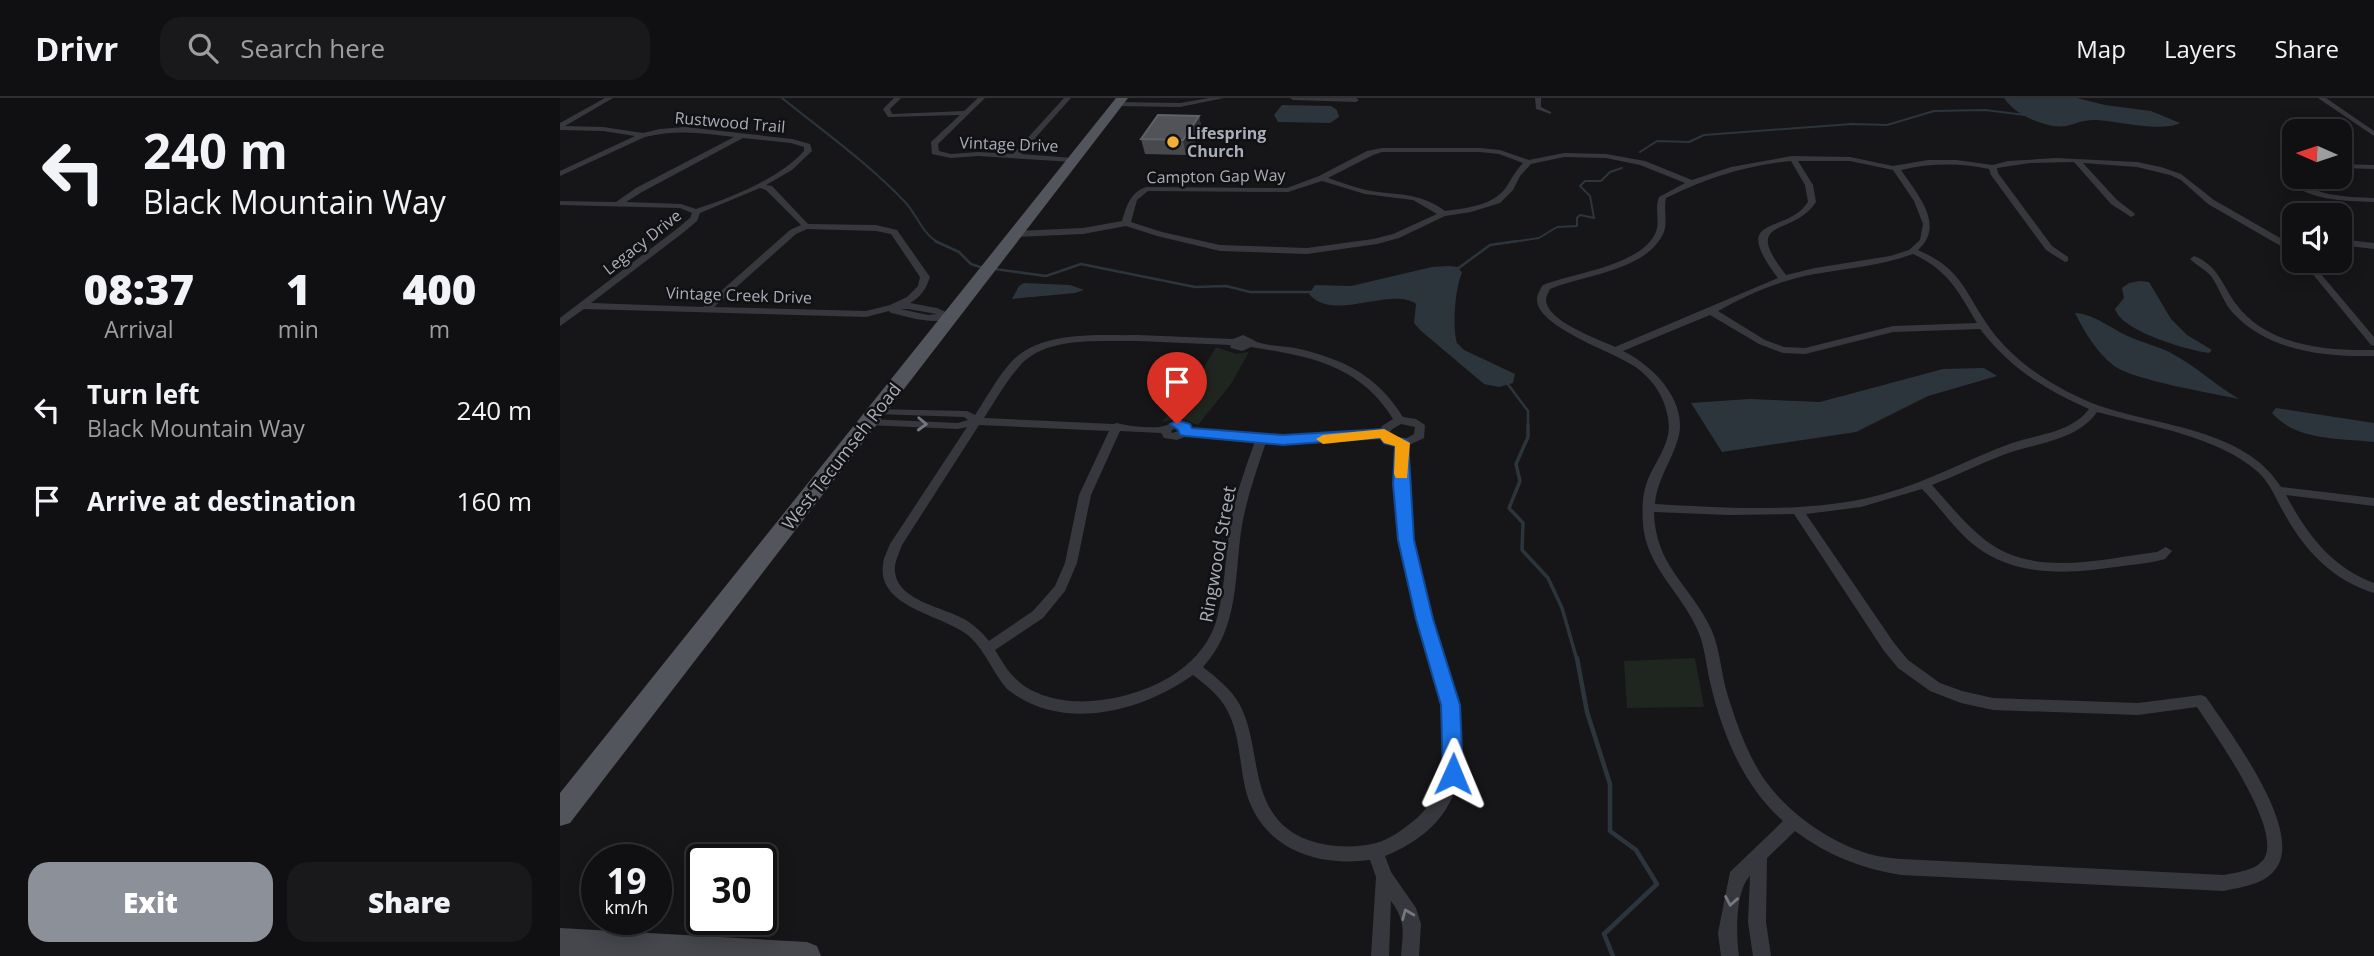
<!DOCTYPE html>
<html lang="en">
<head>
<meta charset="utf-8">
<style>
	:root { --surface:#101012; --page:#19191b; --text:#f1f3f6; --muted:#9c9d9f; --line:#303032; --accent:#8c9099 }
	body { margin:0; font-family:"Open Sans",sans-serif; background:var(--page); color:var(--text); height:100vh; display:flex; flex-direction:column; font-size:26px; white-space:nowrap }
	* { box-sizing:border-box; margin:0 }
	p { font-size:23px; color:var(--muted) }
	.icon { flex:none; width:38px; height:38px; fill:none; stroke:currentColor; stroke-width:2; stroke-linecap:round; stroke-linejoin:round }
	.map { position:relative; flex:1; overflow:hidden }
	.side { display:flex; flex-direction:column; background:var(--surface); width:560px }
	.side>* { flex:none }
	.banner { background:#101012; color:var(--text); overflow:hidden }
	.needle { width:46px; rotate:273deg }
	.tools { position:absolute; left:1722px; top:21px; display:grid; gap:14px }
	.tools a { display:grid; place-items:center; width:70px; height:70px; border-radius:14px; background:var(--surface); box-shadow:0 4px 18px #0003,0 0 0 2px var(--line); font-size:35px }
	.speed { position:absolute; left:21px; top:746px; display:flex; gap:14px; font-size:35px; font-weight:700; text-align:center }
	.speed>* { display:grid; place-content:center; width:91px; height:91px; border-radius:50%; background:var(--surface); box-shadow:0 4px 18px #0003,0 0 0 2px var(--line); line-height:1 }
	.speed small { font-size:18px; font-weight:400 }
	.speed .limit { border:4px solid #111; border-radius:10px; background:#fff; color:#111 }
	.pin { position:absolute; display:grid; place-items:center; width:60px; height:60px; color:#fff; margin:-72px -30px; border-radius:50% 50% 50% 0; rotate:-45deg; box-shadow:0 0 7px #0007 }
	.pin .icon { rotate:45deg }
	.me { position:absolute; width:77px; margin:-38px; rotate:1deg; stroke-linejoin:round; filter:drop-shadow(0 0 5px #0008) }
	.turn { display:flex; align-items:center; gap:24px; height:147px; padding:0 28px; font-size:32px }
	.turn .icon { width:91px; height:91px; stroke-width:2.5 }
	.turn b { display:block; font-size:49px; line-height:60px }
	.eta { display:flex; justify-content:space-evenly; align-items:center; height:119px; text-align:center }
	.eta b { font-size:42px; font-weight:800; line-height:49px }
	.cta { display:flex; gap:14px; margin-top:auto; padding:14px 28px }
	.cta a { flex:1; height:80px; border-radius:21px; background:var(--accent); color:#fff; font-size:28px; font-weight:800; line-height:80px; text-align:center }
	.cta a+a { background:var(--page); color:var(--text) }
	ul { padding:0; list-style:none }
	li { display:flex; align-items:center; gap:21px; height:91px; padding:0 28px }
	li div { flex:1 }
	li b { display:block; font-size:26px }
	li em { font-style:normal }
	header { display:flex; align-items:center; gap:42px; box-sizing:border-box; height:98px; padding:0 35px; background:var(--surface); border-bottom:2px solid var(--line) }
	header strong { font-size:33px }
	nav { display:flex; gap:38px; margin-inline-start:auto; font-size:24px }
	.search { width:490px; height:63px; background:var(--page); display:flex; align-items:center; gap:18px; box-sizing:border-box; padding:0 24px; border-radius:21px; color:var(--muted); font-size:26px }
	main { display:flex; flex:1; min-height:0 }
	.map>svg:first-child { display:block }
	.green { fill:#1e261f }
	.water { fill:#2c353c }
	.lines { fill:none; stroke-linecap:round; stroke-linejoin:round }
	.stream-far3 { stroke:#2c353c; stroke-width:2 }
	.stream-far2 { stroke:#2c353c; stroke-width:2.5 }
	.stream-far1 { stroke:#2c353c; stroke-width:3.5 }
	.stream { stroke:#2c353c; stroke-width:4.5 }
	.street { fill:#37383d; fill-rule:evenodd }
	.secondary { fill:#45474d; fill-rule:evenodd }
	.primary { fill:#53555c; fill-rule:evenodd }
	.wall { fill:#47494d }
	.shaded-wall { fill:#2f3033 }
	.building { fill:#525359; stroke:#5f6168; stroke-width:2 }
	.oneway { stroke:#757881 }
	.route { fill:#1a73e8; stroke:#114b97; stroke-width:2 }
	.slow { fill:#f59e0b }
	.poi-dot { fill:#f2b134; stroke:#111113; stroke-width:2.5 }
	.labels { text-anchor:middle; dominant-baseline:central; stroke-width:5; stroke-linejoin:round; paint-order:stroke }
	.far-street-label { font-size:16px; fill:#a8adb8; stroke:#111113 }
	.far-poi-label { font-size:16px; font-weight:bold; fill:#a8adb8; stroke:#111113; text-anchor:start }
	.street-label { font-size:18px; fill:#a8adb8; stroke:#111113 }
</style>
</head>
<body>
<header>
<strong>Drivr</strong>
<div class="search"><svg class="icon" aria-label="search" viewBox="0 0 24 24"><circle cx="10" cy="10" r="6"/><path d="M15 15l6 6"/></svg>Search here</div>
<nav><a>Map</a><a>Layers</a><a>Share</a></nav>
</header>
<main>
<section class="side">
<div class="banner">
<div class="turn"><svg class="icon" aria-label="left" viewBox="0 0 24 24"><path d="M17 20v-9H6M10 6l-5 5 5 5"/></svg><div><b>240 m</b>Black Mountain Way</div></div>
</div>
<div class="eta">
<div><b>08:37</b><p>Arrival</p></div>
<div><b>1</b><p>min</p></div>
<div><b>400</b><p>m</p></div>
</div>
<ul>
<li><svg class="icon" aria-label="left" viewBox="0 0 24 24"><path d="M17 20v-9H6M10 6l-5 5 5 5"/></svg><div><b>Turn left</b><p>Black Mountain Way</p></div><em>240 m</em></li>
<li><svg class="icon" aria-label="arrive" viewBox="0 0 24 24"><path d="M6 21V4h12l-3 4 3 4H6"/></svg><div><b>Arrive at destination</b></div><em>160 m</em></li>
</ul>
<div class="cta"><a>Exit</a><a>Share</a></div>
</section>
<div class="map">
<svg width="1814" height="858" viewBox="0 0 1814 858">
	<rect width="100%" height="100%" fill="#161618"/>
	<path class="green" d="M 656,249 L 676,256 L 689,254 L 671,286 L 638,327 L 620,320 L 602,324 L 636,283 Z
		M 1135,560 L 1144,609 L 1067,610 L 1064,563 Z"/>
	<path class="water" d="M 1444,0 L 1517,0 L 1545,7 L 1591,13 L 1620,25 C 1601,35 1555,22 1533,22 C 1512,23 1510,33 1485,26 C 1469,22 1453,13 1444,0 Z
		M 722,7 L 771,8 L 777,12 L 779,19 L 770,25 L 718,24 L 714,17 Z
		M 889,168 L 898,169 L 902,175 C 895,189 892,231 897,245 L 904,252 L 955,276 L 953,285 L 939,289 L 924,286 L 860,232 L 854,225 L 856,206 C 831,188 773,225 749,196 L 755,187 L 791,188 L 872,169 Z
		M 1580,183 L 1589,184 L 1611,221 L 1627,237 L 1652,252 L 1649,255 C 1627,252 1561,233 1555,211 L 1564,200 L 1562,190 L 1569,185 Z
		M 464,185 L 510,187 L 524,192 L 515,195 L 452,201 L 459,188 Z
		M 1515,215 C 1535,216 1551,231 1570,239 C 1583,245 1598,248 1611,255 C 1636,268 1655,287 1679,301 C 1652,295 1571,282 1553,267 C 1537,255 1524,233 1515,215 Z
		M 1424,270 L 1437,278 L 1368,298 L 1296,334 L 1162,354 L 1131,305 L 1189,301 L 1260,304 L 1383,271 Z
		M 1716,310 L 1814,325 L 1814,344 C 1780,340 1736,343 1712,315 Z"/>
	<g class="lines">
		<path class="stream-far3" d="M 222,0 C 264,34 308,65 345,104 C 358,118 362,136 379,145
			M 1080,54 L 1097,43 L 1129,44 L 1144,37 L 1292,26 L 1327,27 L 1374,13 L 1425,12 L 1465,17
			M 945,145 L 979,140 L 997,129 L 1017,128 L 1017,120 L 1020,117 L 1034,120 L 1030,98 L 1020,88 L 1025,83 L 1041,83 L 1050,74 L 1062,70"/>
		<path class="stream-far2" d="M 375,143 L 399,154 L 411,166 L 423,170
			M 435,171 L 486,178 L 521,166 L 635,189 L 666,188 L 690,194 L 753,194
			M 896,172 L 930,147 L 957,143
			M 947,285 L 968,313 L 968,328"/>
		<path class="stream-far1" d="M 968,327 L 968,339 L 956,366 L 960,383 L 949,410 L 963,425 L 962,452 L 988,480 L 1002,510 L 1017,562"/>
		<path class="stream" d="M 1017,560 L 1027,614 L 1050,686 L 1050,733 L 1076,752 L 1097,786 L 1044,836 L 1053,858"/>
		<path class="street" d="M 45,0 L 53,0 L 5,28 L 43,29 L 83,35 L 100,31 L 125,29 L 232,41 L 250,46 L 252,53 L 232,72 L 206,87 L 212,88 L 248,126 L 316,127 L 337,132 L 370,179 C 366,191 361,199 350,205 L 377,210 L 395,218 C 377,229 350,219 331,215 L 329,213 L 306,219 L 24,211 L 0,228 L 0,220 L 118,130 L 130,120 L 132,115 L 120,110 L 0,107 L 0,103 L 56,104 L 76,90 L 174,39 C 144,35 116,31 85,39 L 0,78 L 0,73 L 75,38 L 43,33 L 0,32 L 0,25 ZM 183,40 L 231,45 L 244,49 L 244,53 C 220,80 171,100 136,111 L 121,106 L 66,104 L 82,94 ZM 200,90 L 206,92 L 241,127 L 230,132 L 143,209 L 31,205 L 124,134 L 137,123 L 140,115 ZM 247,131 L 316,133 L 331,136 L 360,179 L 358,188 L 347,199 L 330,207 L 306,213 L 154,209 L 236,136 ZM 340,211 L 348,211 L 377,216 L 368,217 Z
			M 334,0 L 341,0 L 330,11 L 332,16 L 404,13 L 418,0 L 425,0 L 378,46 L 379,53 L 391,56 L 418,54 L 453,56 L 504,0 L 511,0 L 461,56 L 513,60 L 517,62 L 513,64 L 418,58 L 391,60 L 372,56 L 371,44 L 400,17 L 328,19 L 323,11 Z
			M 649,0 L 664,0 L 620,9 L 557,8 L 554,6 L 557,4 L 620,5 Z
			M 730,0 L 796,0 L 799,2 L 796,4 L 733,2 Z
			M 975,0 L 981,0 L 981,9 L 991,14 L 991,16 L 976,11 Z
			M 1758,0 L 1766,0 L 1814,33 L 1814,38 Z
			M 822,50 L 920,50 L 940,52 L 969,62 L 1004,55 L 1046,56 L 1085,63 L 1132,82 L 1171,69 L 1232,58 L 1290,59 L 1333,68 L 1368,62 L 1396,62 L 1433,67 L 1448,63 L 1496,60 L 1577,64 L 1601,69 L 1621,76 L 1654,102 L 1734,148 L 1734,155 L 1731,154 L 1648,106 L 1621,82 L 1610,77 L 1577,69 L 1523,65 L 1557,102 L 1574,115 L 1575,117 L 1571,119 L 1551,106 L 1514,64 L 1470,65 L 1437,70 L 1438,75 L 1492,148 L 1508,159 L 1508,163 L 1505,164 L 1486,152 L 1431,77 L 1429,71 C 1399,65 1371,65 1341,72 C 1357,96 1386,127 1358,152 C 1402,171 1404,193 1429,229 C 1448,256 1476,277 1506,293 C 1517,298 1528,304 1540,308 C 1598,328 1685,331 1721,389 L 1814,400 L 1814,408 L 1726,397 C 1747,436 1771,469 1814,485 L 1814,495 C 1772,482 1745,453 1724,415 C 1716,401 1710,385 1698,374 C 1658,338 1588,328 1537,314 C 1517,343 1475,345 1443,357 C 1419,366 1396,378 1372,387 C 1389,406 1405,426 1425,442 C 1474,480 1541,461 1597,454 L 1606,449 L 1612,453 L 1605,461 C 1592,465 1577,466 1563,468 C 1514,475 1461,481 1418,450 C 1396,434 1381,410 1362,391 L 1301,409 L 1246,416 L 1334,545 L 1348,562 L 1380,585 L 1402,593 L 1433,600 L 1578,605 L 1641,597 L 1646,599 C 1668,632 1748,736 1714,773 C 1702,787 1681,789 1664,793 L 1341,777 C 1302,771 1267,757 1235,733 L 1207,760 L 1206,824 L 1211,858 L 1193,858 L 1188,824 L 1190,778 C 1175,793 1176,838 1179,858 L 1161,858 L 1158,835 L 1170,774 L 1223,723 C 1183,688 1162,635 1150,584 C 1146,567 1145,549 1138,533 C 1122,495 1086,469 1083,426 C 1082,412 1082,397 1087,384 C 1095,363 1113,344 1108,320 C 1105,299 1092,280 1074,268 C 1054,254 976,229 977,201 C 977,197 980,191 983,187 C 1013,175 1079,168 1095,136 C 1101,125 1094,111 1099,99 L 1125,85 L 1080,67 L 1046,60 L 1004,59 L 971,66 L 960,78 L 953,92 L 940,105 L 911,114 L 885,118 L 839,140 L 817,146 L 747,156 L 660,153 L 597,138 L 566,128 L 523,136 L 455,139 L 451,136 L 455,133 L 523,130 L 562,123 C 567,107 570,95 586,89 L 727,90 L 759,78 L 807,53 ZM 822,54 L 920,54 L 939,56 L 963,65 C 956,72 952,80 947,88 C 934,108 906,110 885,113 C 858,93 836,98 806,92 C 793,89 781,84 768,80 L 813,57 ZM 1231,63 L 1245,87 L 1248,104 C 1226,138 1168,114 1218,180 L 1055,249 C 1038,241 985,223 986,201 C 986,199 989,193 990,191 C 1024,177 1083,173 1102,138 C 1109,127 1103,113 1106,100 C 1146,80 1186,67 1231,63 ZM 1238,63 L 1290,63 L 1333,72 L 1354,103 L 1363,126 L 1360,142 L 1349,152 L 1330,158 L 1255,170 L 1226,177 C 1180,118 1233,140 1256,104 L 1253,87 ZM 762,83 L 805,96 L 853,102 L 877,116 L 833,136 L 813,141 L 747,150 L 660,147 L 602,134 L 571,124 L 577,102 L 588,93 L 728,94 ZM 1353,156 C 1388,172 1398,193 1417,225 L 1333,228 L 1245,250 L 1224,249 L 1205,242 L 1158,213 C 1188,196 1221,182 1255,176 C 1288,170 1321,168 1353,156 ZM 1150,217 L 1199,246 L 1223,255 L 1245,256 L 1333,234 L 1420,231 C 1449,269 1485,292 1529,311 C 1511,335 1478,336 1452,345 C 1408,361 1368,384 1323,396 C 1253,416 1167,410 1095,406 C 1097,382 1110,366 1117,344 C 1131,306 1094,268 1063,253 ZM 1094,414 L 1169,417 L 1234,416 L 1324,553 L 1338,570 L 1370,593 L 1401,605 L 1433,612 L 1578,617 L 1637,609 C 1655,637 1723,731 1704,761 C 1695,773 1677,774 1664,777 L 1341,761 C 1330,760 1320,759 1309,756 C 1269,744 1226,714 1202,678 C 1186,653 1176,624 1167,595 C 1161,574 1160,552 1152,533 C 1132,488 1095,469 1094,414 Z
			M 1780,66 L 1814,67 L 1814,71 L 1780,70 Z
			M 1734,67 L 1734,72 L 1731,74 L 1731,78 C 1755,98 1784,99 1814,100 L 1814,104 C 1782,103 1747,103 1723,79 L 1724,71 Z
			M 1780,141 L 1814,145 L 1814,151 L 1780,147 Z
			M 1634,158 C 1658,167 1662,187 1676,206 C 1707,248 1766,253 1814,252 L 1814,258 C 1765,259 1708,253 1673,215 C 1663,204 1659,189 1651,178 C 1645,171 1636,167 1630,161 Z
			M 1742,163 L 1750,163 L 1814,239 L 1814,248 L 1811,247 Z
			M 578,237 L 673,241 L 683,237 C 688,239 693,242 697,244 C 709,248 724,248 735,250 C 783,261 816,276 843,319 L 856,321 L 865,327 L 864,340 L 847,348 C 846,388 848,427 857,466 C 880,564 961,703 825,758 L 831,774 L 856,810 L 861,826 L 859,858 L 841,858 C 843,834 846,823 831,803 L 829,858 L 811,858 L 816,779 L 810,762 C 757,769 704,751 687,697 C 679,669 681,638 667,612 C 660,598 646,587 633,577 C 581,614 502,635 447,591 C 433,575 425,552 409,538 C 384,517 317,510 323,467 C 323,460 328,452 330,446 L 407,329 L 398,331 L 307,327 L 302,324 L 307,321 L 398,325 L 408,322 L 404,319 L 316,316 L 312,315 L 311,313 L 312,311 L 407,313 L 415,317 C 427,299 438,278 452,263 C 483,232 538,238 578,237 ZM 578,243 L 670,247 L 671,250 L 682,253 L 691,249 C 749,258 800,267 833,321 L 822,328 L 820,332 L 723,338 L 630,331 L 627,325 C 617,323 613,325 604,328 C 596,331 565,328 557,325 L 553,326 L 424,320 C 435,303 445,285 458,270 C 484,237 540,244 578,243 ZM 841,326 L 855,329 L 854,336 L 845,341 L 833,339 L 830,335 L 831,332 ZM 419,327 L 549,333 L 519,397 L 505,465 L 495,488 L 473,513 L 429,543 C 422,534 414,527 404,521 C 382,508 332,502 335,468 C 336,461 340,453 342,447 ZM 615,330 L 618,330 L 619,333 L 612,335 L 611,333 ZM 560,333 L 601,335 L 604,340 L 617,342 L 627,338 L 695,343 C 685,372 674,400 670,430 C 665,460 665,491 657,520 C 643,573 583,599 532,603 C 508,605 476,600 457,582 C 448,574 442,563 435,552 L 483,520 L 505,493 L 517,465 L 531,397 ZM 821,339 L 825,344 L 836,347 C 835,388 836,429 845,469 C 859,527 904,629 882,686 C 877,699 867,710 857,720 C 845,730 831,741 816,745 C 790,752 752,749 729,732 C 689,702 701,648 680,607 C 671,591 657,580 643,569 C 680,529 674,477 682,427 C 687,399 697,371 706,344 L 723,346 Z"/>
		<path class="secondary" d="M 0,830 L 247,844 L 257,848 L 261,858 L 0,858 Z"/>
		<path class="primary" d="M 556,0 L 568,0 L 10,725 L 0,728 L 0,695 Z"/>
	</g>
	<path class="wall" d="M 639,18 L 642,33 L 626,57 L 585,56 L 581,41 Z"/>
	<path class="shaded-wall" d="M 639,18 L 642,33 L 626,57 L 623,42 Z"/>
	<path class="building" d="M 598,17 L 639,18 L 623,42 L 581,41 Z"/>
	<defs><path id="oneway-chevron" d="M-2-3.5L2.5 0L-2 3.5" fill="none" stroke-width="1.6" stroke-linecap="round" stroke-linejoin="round" transform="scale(1.75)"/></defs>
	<g class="oneway">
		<use href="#oneway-chevron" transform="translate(362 326) rotate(2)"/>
		<use href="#oneway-chevron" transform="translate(1171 803) rotate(100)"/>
		<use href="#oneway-chevron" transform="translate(847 816) rotate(-112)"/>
	</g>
	<path class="route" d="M 617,322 L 630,326 L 632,330 L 723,337 L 824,331 L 834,339 L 848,342 L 854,442 L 873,521 L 900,607 L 903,676 L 900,682 L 893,685 L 886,682 L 883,676 L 881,607 L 856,521 L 838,442 L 833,386 L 835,348 L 824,345 L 820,340 L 723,347 L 625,338 L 620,337 L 618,332 L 610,326 Z"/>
	<path class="slow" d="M 824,331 L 850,345 L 847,380 L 836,380 L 834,376 L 835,348 L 824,345 L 820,340 L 763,346 L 756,341 L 763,337 Z"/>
	<circle class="poi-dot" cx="613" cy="44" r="7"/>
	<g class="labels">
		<g class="far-street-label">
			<text transform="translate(170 24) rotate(5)">Rustwood Trail</text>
			<text transform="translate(449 46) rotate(2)">Vintage Drive</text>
			<text transform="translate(656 78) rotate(-1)">Campton Gap Way</text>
			<text transform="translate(82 144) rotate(-38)">Legacy Drive</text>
			<text transform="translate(179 197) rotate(2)">Vintage Creek Drive</text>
		</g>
		<g class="far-poi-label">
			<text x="627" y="35">Lifespring<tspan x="627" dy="18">Church</tspan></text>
		</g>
		<g class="street-label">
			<text transform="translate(281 358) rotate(-52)">West Tecumseh Road</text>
			<text transform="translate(657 456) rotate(-80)">Ringwood Street</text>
		</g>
	</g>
</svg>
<div class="tools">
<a><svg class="needle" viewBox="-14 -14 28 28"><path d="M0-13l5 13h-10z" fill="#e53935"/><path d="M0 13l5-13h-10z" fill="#9c9d9f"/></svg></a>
<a><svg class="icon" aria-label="sound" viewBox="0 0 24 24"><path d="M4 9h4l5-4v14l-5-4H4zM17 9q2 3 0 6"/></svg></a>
</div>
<div class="speed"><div>19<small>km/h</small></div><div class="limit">30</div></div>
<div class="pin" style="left:617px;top:326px;background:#d93025"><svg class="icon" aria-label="arrive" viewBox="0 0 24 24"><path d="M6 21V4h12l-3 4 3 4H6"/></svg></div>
<svg class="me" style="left:893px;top:676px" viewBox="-20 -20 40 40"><path d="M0-17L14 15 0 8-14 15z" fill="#1a73e8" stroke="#fff" stroke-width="4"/></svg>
</div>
</main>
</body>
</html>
